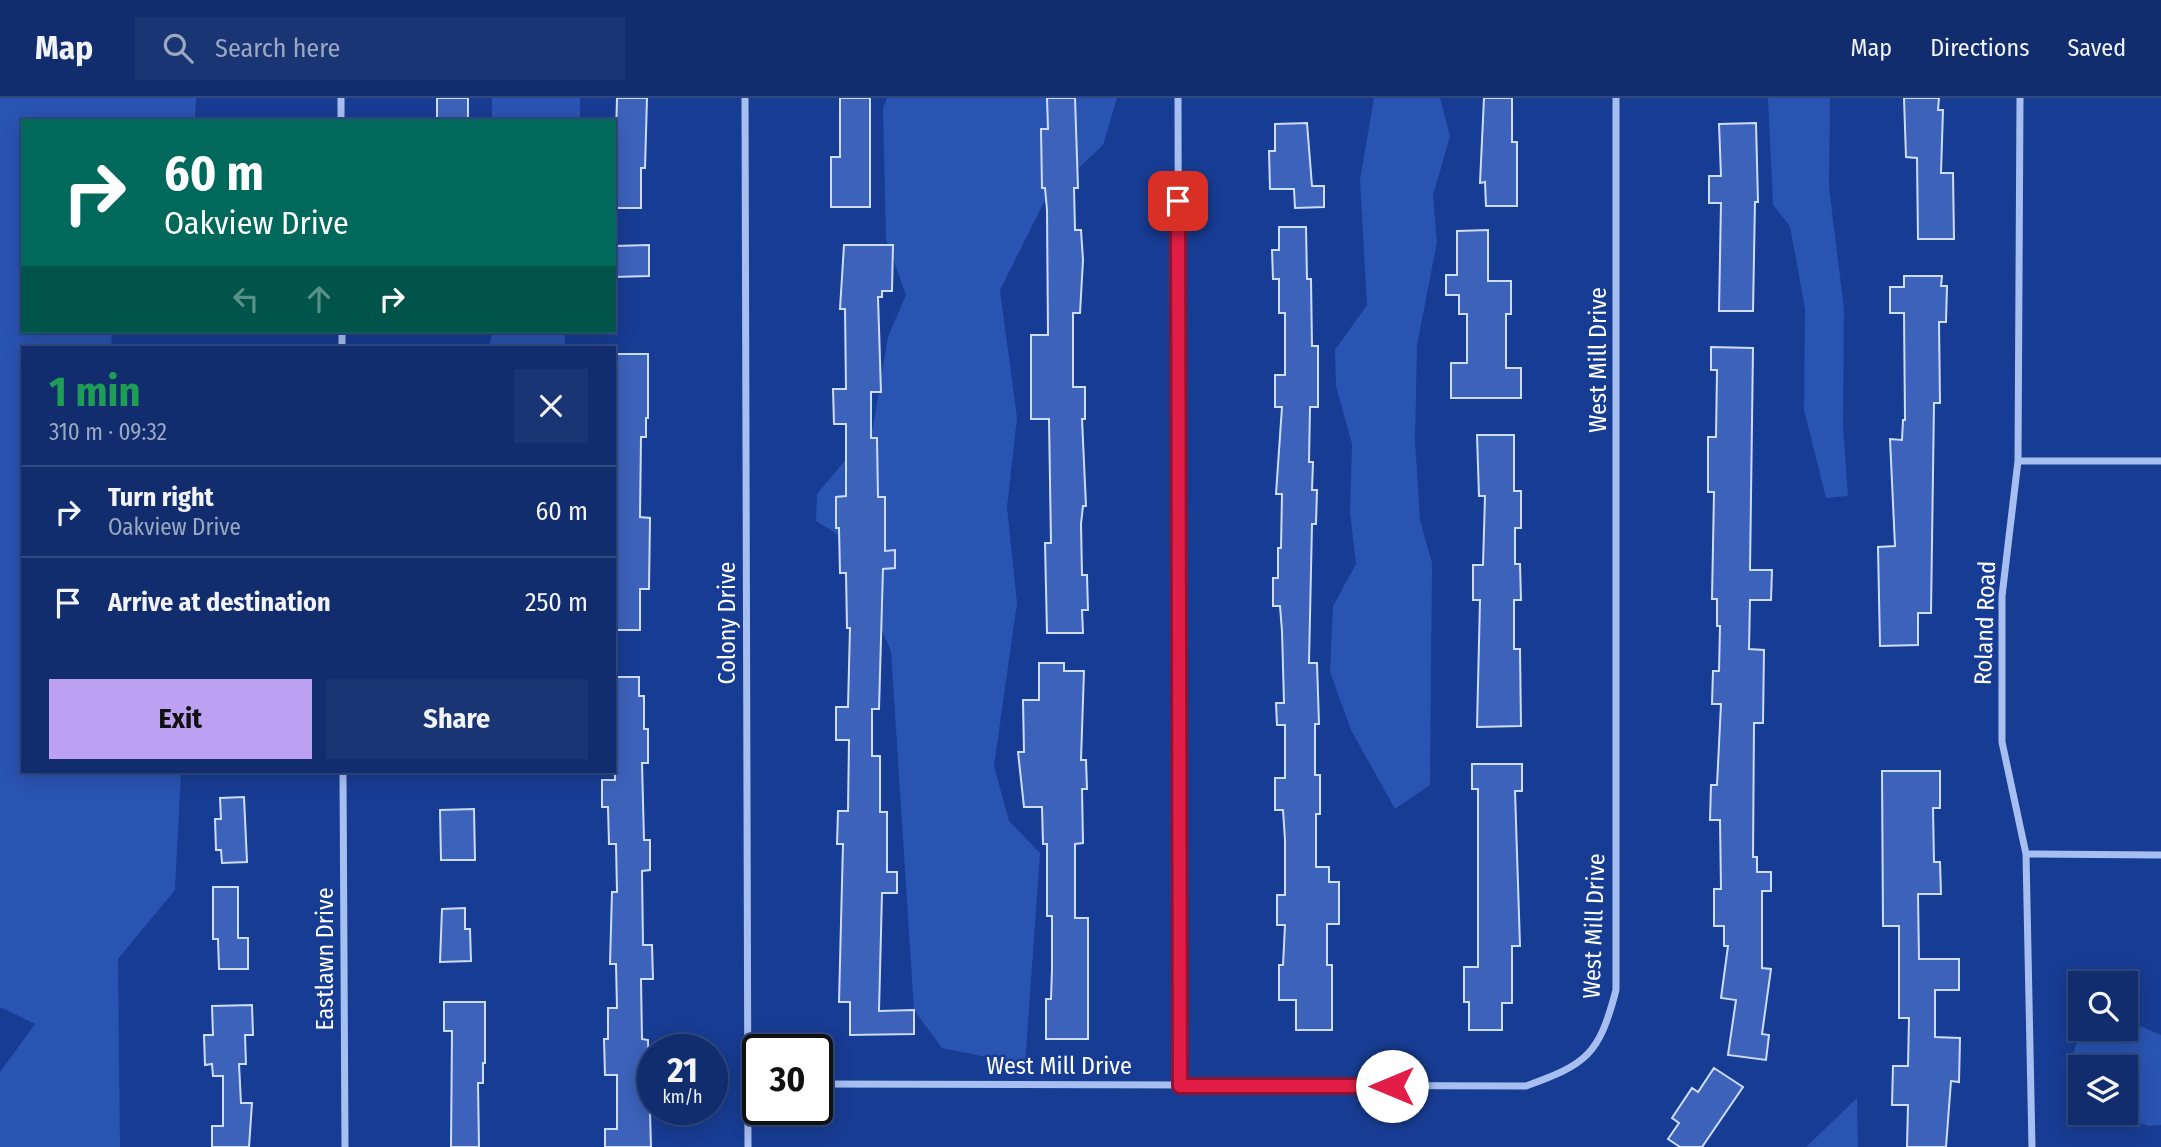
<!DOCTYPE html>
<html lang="en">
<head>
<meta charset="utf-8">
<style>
	:root { --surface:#112d6e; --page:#1a3573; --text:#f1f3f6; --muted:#9ca8c2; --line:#304981; --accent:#bca0f2 }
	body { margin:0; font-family:"Fira Sans Condensed",sans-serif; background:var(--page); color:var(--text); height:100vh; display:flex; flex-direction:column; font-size:26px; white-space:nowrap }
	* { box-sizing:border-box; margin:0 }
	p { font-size:23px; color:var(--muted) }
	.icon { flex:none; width:38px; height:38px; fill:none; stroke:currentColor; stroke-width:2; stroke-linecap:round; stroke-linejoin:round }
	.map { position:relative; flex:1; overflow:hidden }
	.details { position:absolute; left:21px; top:248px; width:595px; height:427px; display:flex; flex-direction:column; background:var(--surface); border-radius:0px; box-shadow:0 4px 18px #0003,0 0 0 2px var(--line) }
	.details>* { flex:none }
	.hud { position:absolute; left:21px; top:21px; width:595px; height:214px; border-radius:0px; box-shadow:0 4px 18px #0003,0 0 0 2px var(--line); background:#00695c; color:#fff; overflow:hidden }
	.tools { position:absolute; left:2068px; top:873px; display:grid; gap:14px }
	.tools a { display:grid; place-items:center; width:70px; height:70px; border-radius:0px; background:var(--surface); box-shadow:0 4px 18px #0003,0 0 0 2px var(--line); font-size:35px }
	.speed { position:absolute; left:637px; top:936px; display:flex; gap:14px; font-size:35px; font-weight:700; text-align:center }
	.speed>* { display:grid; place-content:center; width:91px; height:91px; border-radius:50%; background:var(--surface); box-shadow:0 4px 18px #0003,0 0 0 2px var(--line); line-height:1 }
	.speed small { font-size:18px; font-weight:400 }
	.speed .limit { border:4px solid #111; border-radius:10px; background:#fff; color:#111 }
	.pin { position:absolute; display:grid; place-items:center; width:60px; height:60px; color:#fff; margin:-30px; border-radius:14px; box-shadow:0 4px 10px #0006 }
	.me { position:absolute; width:77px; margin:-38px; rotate:270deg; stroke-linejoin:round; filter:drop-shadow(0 0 5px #0008) }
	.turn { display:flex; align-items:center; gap:24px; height:147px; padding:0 28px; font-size:32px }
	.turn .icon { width:91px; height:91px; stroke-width:2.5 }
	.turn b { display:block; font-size:49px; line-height:60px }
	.lanes { display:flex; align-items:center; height:66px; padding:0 28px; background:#0003; justify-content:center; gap:35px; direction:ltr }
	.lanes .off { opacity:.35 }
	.round { display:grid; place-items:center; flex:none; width:74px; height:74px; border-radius:0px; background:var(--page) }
	.overview { display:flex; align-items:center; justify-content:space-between; height:119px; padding:0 28px }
	h1 { font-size:42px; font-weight:700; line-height:52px; color:#1e9e55 }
	.cta { display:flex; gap:14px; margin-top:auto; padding:14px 28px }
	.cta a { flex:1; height:80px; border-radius:0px; background:var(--accent); color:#111; font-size:28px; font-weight:700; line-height:80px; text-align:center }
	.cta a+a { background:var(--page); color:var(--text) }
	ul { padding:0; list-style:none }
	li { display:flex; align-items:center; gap:21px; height:91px; padding:0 28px; border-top:2px solid var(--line) }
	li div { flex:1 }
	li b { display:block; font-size:26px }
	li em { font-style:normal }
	header { display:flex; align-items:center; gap:42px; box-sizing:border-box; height:98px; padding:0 35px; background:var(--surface); border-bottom:2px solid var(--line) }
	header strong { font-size:33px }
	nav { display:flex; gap:38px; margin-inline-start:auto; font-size:24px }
	.search { width:490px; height:63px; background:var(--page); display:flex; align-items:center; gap:18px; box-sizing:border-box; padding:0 24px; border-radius:0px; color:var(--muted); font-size:26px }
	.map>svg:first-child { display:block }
	.green { fill:#2a54b2 }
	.building { fill:#3c62ba; stroke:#cedcfb; stroke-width:2 }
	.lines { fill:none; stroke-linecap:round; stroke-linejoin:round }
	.minor { stroke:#a7bef0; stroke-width:7 }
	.route-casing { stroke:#92132f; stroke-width:18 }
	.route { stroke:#e11d48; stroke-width:12 }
	.labels { text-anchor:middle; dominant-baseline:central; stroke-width:5; stroke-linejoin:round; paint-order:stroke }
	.street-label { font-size:24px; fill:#fff; stroke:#173c93 }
</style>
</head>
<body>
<header>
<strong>Map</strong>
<div class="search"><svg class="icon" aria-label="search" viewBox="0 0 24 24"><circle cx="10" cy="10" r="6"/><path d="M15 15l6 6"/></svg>Search here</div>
<nav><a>Map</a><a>Directions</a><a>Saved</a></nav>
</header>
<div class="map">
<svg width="2161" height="1049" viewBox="0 0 2161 1049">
	<rect width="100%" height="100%" fill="#173c93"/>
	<path class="green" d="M 0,0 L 196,0 L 195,20 L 190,23 L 23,23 L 23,233 L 111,233 L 112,250 L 23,250 L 23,674 L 181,674 L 175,792 L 118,861 L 120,1049 L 0,1049 L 0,974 L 35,926 L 0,909 Z
		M 492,0 L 580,0 L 580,23 L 492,23 Z
		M 887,0 L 1117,0 L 1103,47 L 1045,102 L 1000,192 L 1017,320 L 1007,409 L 1017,505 L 994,668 L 1009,723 L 1040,755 L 1025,967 L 942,950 L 914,912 L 891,553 L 840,438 L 816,423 L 817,396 L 873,329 L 888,239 L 906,197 L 886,141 L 883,10 Z
		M 1374,0 L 1440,0 L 1450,38 L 1433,98 L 1437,144 L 1417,247 L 1415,342 L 1420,422 L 1432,465 L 1430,687 L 1395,711 L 1351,632 L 1330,574 L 1333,508 L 1356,466 L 1350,414 L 1352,346 L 1336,288 L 1335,252 L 1367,207 L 1360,82 Z
		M 1768,0 L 1830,0 L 1829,89 L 1844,211 L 1843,329 L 1848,398 L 1826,400 L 1804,312 L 1805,211 L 1790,128 L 1773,107 Z
		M 492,233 L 565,233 L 565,250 L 489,250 Z
		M 2126,922 L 2161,937 L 2161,1027 L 2149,1028 L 2108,1015 L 2126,1015 L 2126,970 L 2081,970 L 2081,985 L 2071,961 L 2082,931 L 2126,931 Z
		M 1857,1000 L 1858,1049 L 1806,1049 Z"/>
	<path class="building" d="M 437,0 L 468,0 L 468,22 L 437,22 Z
		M 617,0 L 647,0 L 645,70 L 641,70 L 641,110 L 614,110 Z
		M 840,0 L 870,0 L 870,109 L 831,109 L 831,59 L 840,59 Z
		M 1047,0 L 1075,0 L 1078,90 L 1074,90 L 1075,132 L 1081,132 L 1083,162 L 1080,215 L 1073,215 L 1073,289 L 1085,289 L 1085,321 L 1082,321 L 1086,408 L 1083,408 L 1081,426 L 1082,477 L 1087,477 L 1088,512 L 1082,512 L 1083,535 L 1047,535 L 1045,445 L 1051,445 L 1049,321 L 1031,321 L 1031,237 L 1048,237 L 1047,112 L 1045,90 L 1042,90 L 1041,31 L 1048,31 Z
		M 1484,0 L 1512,0 L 1512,44 L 1517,44 L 1517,108 L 1486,108 L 1485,84 L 1480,85 Z
		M 1904,0 L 1939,0 L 1938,12 L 1943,12 L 1941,75 L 1953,75 L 1954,141 L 1918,141 L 1917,60 L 1906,59 Z
		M 1307,25 L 1312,88 L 1324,88 L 1324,109 L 1295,110 L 1294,91 L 1270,91 L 1269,53 L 1275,53 L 1275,26 Z
		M 1756,25 L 1758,104 L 1755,104 L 1753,213 L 1719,213 L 1721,105 L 1709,105 L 1709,78 L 1721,78 L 1719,26 Z
		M 1279,129 L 1306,129 L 1307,181 L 1311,181 L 1312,248 L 1318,248 L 1318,309 L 1310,309 L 1309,364 L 1313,364 L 1312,392 L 1317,392 L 1316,426 L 1312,426 L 1309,565 L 1317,565 L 1319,626 L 1315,626 L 1315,677 L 1320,677 L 1320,716 L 1316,716 L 1316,769 L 1329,769 L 1329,784 L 1339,784 L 1339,826 L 1327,826 L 1327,867 L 1332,867 L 1332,932 L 1296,932 L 1296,902 L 1279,902 L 1279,867 L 1283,867 L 1285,827 L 1277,827 L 1277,797 L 1285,797 L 1285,742 L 1283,712 L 1275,712 L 1275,680 L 1285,680 L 1285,627 L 1277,627 L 1276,605 L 1284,605 L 1282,533 L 1280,508 L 1273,508 L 1273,480 L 1278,480 L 1278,450 L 1281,450 L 1282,396 L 1276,396 L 1282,309 L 1275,309 L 1275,277 L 1285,277 L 1285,215 L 1279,215 L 1279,181 L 1273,181 L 1272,152 L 1279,152 Z
		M 1488,132 L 1488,183 L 1511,183 L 1511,216 L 1506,216 L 1506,270 L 1521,270 L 1521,300 L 1451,300 L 1451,265 L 1467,265 L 1467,216 L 1459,216 L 1459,197 L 1446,197 L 1446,177 L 1457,177 L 1457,133 Z
		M 649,147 L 649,178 L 614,179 L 614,148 Z
		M 844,147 L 893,147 L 892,193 L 882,193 L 882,199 L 878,199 L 881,294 L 871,294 L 871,340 L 877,340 L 878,399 L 885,399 L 885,453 L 895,452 L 895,470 L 883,471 L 879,611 L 872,611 L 872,658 L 880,658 L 880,714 L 887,714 L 887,774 L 897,774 L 897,795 L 882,795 L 879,913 L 914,912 L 914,936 L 850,937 L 850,904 L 839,904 L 843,746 L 837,746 L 838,713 L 848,713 L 849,642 L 836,642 L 836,609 L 848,609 L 850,530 L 847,530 L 846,475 L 840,475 L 839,430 L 836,430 L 836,399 L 846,398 L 846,326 L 834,326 L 833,291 L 846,291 L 845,211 L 840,211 Z
		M 1904,178 L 1942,178 L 1941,188 L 1947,188 L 1946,224 L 1939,224 L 1940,305 L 1934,305 L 1931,515 L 1918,515 L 1918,547 L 1880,548 L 1878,449 L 1895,448 L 1890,341 L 1902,342 L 1903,322 L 1905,322 L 1904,215 L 1890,215 L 1890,189 L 1904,189 Z
		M 1711,249 L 1753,250 L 1750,472 L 1772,472 L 1771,502 L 1750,502 L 1749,551 L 1764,552 L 1763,625 L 1754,625 L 1753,759 L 1757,759 L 1757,774 L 1771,774 L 1771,793 L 1762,793 L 1762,870 L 1771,871 L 1762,936 L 1769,937 L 1766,962 L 1728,957 L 1736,902 L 1721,900 L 1728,848 L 1724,848 L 1724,828 L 1714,828 L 1714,791 L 1721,791 L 1720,722 L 1710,722 L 1711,687 L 1717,687 L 1721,606 L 1712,606 L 1713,573 L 1719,573 L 1720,528 L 1717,528 L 1717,501 L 1712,501 L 1714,394 L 1708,394 L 1708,339 L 1716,339 L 1717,272 L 1711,272 Z
		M 614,256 L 648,256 L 648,320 L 646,320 L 646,339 L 641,339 L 640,419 L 650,420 L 649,491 L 640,491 L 640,532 L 614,532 L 614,363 L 617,363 Z
		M 1477,337 L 1514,337 L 1514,393 L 1521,393 L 1521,430 L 1515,430 L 1515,466 L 1520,466 L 1521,502 L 1514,502 L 1514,551 L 1520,551 L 1521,628 L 1477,629 L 1480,502 L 1473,502 L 1473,467 L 1483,467 L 1485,398 L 1479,398 Z
		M 1039,565 L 1064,565 L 1064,573 L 1084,573 L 1081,662 L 1086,662 L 1087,691 L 1082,691 L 1083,745 L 1075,746 L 1075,820 L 1088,820 L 1088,941 L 1046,941 L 1046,901 L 1051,901 L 1052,871 L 1052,818 L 1047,818 L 1047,746 L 1043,746 L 1042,709 L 1024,709 L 1018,654 L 1024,654 L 1023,602 L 1039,602 Z
		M 614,579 L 639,579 L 639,598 L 644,598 L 644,631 L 648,631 L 648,665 L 642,665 L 644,742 L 650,742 L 650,772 L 642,773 L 643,847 L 652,847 L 653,881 L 641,881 L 642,941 L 648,942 L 651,1049 L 605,1049 L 605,1031 L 617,1031 L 617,977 L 605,977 L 604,941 L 608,941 L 608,910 L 617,910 L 616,866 L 610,866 L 612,794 L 617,794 L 616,746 L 609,746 L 608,709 L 602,709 L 602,682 L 615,682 Z
		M 1472,666 L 1522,666 L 1522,693 L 1515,693 L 1520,848 L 1512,848 L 1512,905 L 1502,905 L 1502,932 L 1469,932 L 1469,904 L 1464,904 L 1464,869 L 1478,869 L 1478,691 L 1472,691 Z
		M 1882,673 L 1940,673 L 1940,710 L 1933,710 L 1934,764 L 1940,764 L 1941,796 L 1918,796 L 1919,861 L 1959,861 L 1959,892 L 1935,892 L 1935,939 L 1960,940 L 1959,984 L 1951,983 L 1946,1049 L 1907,1049 L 1908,1007 L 1892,1007 L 1893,968 L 1908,968 L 1909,920 L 1899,920 L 1899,828 L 1883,828 Z
		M 244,699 L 247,764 L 222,765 L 221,752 L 216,752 L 215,721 L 221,721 L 220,700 Z
		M 474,711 L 475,762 L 441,762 L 440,712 Z
		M 213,789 L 238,789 L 238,840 L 248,840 L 248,871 L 219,871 L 218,841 L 213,841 Z
		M 465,810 L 465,831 L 470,831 L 471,863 L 440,864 L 442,811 Z
		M 444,904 L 485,904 L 485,965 L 483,965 L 483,985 L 478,985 L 479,1049 L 451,1049 L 452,933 L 444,933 Z
		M 252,907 L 253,937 L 245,937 L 246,966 L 239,966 L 241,1005 L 252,1005 L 249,1049 L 212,1049 L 212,1028 L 223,1028 L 223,978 L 213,978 L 212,966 L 205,967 L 204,937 L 213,937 L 212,908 Z
		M 1714,970 L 1743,989 L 1702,1049 L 1680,1049 L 1668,1041 L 1679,1025 L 1672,1020 L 1692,990 L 1698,994 Z"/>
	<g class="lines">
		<path class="minor" d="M 341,0 L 341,23
			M 745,0 L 748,1049
			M 1178,0 L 1180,988
			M 2020,0 L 2018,363 L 2002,498 L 2002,644 L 2026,756 L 2032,1049
			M 342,233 L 342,250
			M 2018,363 L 2161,363
			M 343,674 L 345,1049
			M 2026,756 L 2161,757
			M 817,986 L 1526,988 C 1587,966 1599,957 1616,892 L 1616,0"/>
	</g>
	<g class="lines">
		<g class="route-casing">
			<path id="route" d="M 1178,103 L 1180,988 L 1392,988"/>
		</g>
		<use href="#route" class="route"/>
	</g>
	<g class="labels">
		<g class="street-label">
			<text transform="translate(1598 262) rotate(-90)">West Mill Drive</text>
			<text transform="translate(727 525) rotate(-90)">Colony Drive</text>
			<text transform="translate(1985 525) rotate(-88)">Roland Road</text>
			<text transform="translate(1594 828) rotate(-88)">West Mill Drive</text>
			<text transform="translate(325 861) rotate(-90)">Eastlawn Drive</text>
			<text x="1059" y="968">West Mill Drive</text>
		</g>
	</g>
</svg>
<div class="tools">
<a><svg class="icon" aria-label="search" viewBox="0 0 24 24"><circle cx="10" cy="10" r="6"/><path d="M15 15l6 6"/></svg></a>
<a><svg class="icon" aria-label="layers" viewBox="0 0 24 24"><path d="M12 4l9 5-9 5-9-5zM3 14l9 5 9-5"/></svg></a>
</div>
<div class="speed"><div>21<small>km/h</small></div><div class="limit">30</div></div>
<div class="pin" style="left:1178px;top:103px;background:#d93025"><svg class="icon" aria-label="arrive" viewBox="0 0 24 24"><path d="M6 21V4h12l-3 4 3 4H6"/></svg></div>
<svg class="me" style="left:1392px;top:988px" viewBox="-20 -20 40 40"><circle r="19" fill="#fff"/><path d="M0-13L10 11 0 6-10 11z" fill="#e11d48"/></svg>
<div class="hud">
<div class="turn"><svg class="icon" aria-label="right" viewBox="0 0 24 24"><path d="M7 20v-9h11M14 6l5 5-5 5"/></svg><div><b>60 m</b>Oakview Drive</div></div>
<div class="lanes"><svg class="icon off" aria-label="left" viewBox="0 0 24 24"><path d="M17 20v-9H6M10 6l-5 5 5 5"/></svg><svg class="icon off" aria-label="ahead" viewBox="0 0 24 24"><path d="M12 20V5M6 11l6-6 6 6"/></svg><svg class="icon" aria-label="right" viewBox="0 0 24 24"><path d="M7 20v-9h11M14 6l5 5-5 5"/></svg></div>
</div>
<section class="details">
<div class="overview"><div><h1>1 min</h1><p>310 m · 09:32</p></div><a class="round"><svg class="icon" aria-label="close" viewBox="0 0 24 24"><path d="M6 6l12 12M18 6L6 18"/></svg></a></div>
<ul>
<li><svg class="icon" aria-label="right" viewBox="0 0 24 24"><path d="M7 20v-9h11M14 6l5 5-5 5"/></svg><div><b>Turn right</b><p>Oakview Drive</p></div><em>60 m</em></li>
<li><svg class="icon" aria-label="arrive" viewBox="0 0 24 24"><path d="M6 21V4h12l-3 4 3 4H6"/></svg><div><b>Arrive at destination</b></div><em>250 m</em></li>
</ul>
<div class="cta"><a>Exit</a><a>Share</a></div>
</section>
</div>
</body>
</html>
